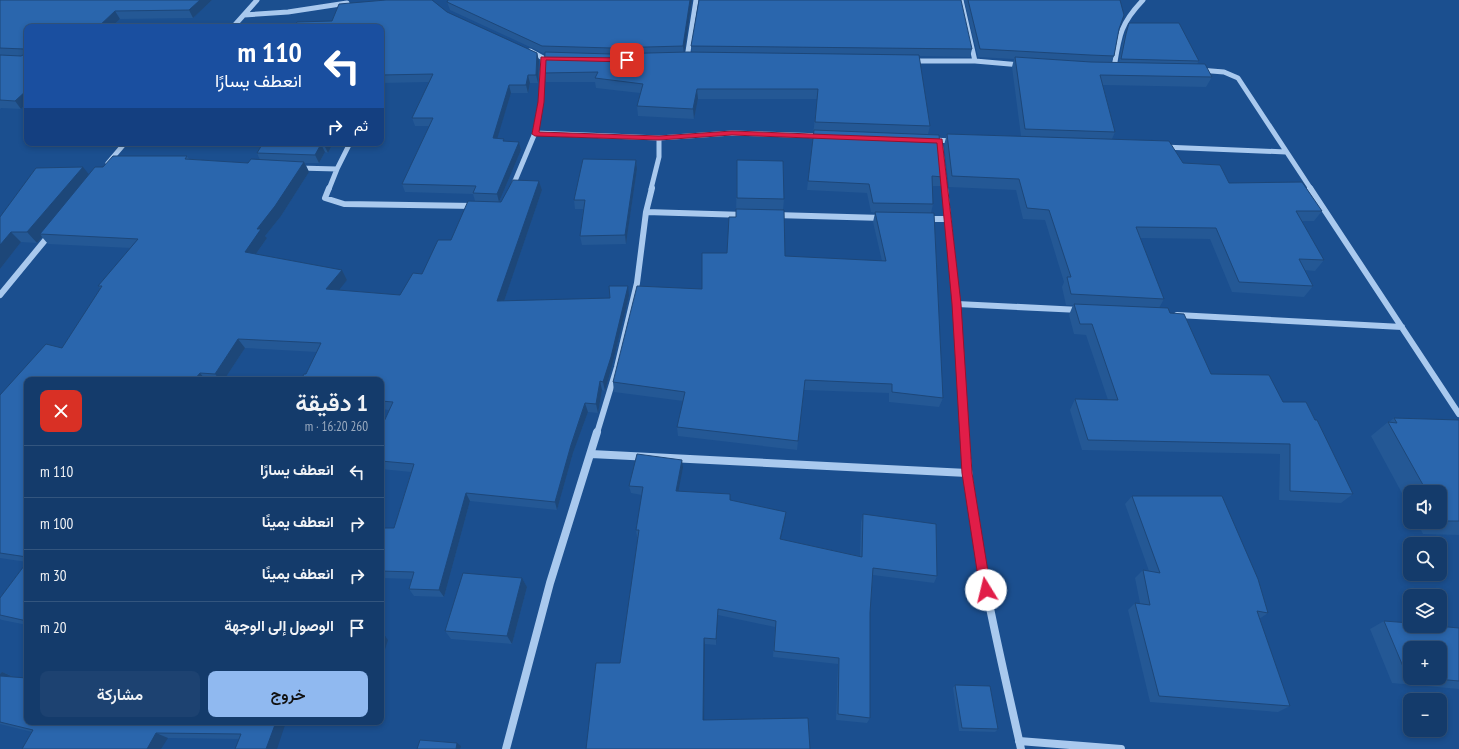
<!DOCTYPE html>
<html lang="ar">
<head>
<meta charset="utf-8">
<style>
	:root { --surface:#143b6b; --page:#1d4271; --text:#f1f3f6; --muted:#9dadc1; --line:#33557e; --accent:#90b9f0 }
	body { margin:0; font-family:"PT Sans Narrow",Vazirmatn,sans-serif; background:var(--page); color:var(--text); direction:rtl; height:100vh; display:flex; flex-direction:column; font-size:15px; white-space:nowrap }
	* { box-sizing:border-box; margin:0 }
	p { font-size:13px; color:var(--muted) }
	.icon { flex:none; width:22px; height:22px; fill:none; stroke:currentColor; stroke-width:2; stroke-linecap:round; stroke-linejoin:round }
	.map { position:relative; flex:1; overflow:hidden; direction:ltr }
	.details { position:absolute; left:24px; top:377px; width:360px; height:348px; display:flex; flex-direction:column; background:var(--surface); border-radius:8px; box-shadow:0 2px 6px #0003,0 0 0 1px var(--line); direction:rtl }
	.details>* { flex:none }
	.top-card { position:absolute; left:24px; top:24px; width:360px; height:122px; border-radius:8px; box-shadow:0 2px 6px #0003,0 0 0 1px var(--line); direction:rtl; background:#1a4fa0; color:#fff; overflow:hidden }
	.buttons { position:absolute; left:1403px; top:485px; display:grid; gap:8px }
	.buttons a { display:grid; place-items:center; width:44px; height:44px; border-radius:8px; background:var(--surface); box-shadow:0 2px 6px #0003,0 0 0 1px var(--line); font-size:20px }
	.pin { position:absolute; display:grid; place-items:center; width:34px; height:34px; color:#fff; margin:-17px; border-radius:8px; box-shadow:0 2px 6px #0006 }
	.me { position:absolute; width:44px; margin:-22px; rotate:351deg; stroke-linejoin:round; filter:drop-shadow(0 0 3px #0008) }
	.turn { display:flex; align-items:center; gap:14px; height:84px; padding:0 16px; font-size:18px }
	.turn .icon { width:52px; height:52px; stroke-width:2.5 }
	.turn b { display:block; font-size:28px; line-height:34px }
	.then { display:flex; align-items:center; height:38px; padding:0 16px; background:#0003; gap:8px; font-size:15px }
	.round { display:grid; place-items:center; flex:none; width:42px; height:42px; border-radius:8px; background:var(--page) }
	.overview { display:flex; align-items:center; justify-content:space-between; height:68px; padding:0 16px }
	h1 { font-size:24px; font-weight:600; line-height:30px }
	.button { display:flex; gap:8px; margin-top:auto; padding:8px 16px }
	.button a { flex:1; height:46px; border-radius:8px; background:var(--accent); color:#111; font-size:16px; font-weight:600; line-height:46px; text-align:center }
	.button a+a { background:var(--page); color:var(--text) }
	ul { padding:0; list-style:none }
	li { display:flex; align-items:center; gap:12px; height:52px; padding:0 16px; border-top:1px solid var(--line) }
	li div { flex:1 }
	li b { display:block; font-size:15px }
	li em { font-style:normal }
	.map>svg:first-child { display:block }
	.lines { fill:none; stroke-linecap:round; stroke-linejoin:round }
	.minor-far2 { stroke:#a9c9ee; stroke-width:5 }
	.minor-far1 { stroke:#a9c9ee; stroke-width:6 }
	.minor { stroke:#a9c9ee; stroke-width:8 }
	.wall { fill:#245895; fill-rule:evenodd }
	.shaded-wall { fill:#1d4779 }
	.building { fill:#2a66ad; stroke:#1d4779 }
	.route { fill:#e11d48; stroke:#92132f }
</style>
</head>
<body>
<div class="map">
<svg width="1459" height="749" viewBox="0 0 1459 749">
	<rect width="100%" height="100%" fill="#1b4f8f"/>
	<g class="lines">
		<path class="minor-far2" d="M 961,0 L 975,61
			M 244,15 L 288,12 L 347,3
			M 233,27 L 257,0
			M 530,51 L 543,58 L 541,102 L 535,133 L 659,138
			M 683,58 L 687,58 L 696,0
			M 911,61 L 975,61 L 1021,65
			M 1114,68 C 1119,36 1120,24 1143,0
			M 1199,70 L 1224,72 L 1238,78 L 1311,189
			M 931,140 L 955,141
			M 940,141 L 945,189
			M 1163,147 L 1286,152
			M 108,163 L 125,143
			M 298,168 L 337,169 L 350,143
			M 512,188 L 535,133
			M 329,189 L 337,169
			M 651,189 L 659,157 L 659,138 L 732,133 L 823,136"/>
		<path class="minor-far1" d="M 329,188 L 325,198 L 344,204 L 475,206
			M 945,188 L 957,304 L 965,433
			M 1310,188 L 1459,414
			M 646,212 L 745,215
			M 775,215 L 883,218
			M 925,219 L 947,219
			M 0,295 L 51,233
			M 957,304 L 1080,310
			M 1177,315 L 1402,327
			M 597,433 L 617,367 L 637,283 L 646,212 L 652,188"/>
		<path class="minor" d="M 965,432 C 971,539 998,645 1021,749
			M 591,454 L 967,473
			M 1019,741 L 1121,749
			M 506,749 L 550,583 L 597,432"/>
	</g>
	<path class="wall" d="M 0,0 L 212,0 L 193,18 L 120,19 L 21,109 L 1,108 L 0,109 L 0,55 L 17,56 L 0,55 Z
		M 448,0 L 692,0 L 684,52 L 692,52 L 691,46 L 972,49 L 970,57 L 919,56 L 930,126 L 928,134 L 943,177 L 941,186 L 932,186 L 933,204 L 931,213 L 943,398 L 939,407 L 889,402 L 889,393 L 804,390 L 797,450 L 678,436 L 677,427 L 683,401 L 614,392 L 613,382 L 702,289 L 727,253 L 736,217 L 737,160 L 784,199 L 783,210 L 785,256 L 882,261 L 873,222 L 875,213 L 871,212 L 867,193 L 807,190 L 817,99 L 698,99 L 694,119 L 638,116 L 637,106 L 640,93 L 596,88 L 595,82 L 546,82 L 544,73 L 545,54 L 450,10 L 447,2 Z
		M 964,0 L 1120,0 L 1119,29 L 1114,56 L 1111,62 L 1119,62 L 1123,40 L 1129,23 L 1199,61 L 1197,64 L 1212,77 L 1206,87 L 1103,85 L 1115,132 L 1112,139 L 1183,163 L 1229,183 L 1322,211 L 1314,221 L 1302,221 L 1324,260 L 1315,271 L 1304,270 L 1313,286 L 1304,297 L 1232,292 L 1210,239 L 1140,238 L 1164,299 L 1159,308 L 1170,313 L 1211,374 L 1283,402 L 1353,494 L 1341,503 L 1279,500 L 1280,454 L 1082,450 L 1070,410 L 1075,399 L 1108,400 L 1086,335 L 1074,334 L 1069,315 L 1073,305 L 1066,305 L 1062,287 L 1064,282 L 1045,220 L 1023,219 L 1016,190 L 949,187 L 944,145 L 947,134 L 1021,136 L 1012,67 L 1014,59 L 978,57 Z
		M 447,12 L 537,53 L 539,61 L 538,83 L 530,83 L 528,93 L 511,93 L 497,138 L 504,141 L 519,142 L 521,150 L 499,202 L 501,202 L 539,181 L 542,190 L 504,301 L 610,298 L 629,296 L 612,366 L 605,391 L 602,390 L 598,413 L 588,412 L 573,453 L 557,510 L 470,501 L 444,597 L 414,596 L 409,589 L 412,579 L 381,578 L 381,528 L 394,528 L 411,472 L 381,469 L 381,428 L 389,410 L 381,409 L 381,380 L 306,374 L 317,352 L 245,348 L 224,380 L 27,380 L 27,625 L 2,620 L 0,619 L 0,598 L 27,562 L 0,558 L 0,395 L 62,348 L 101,289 L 98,286 L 131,248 L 48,244 L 42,237 L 37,243 L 21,242 L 0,269 L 0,217 L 103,167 L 187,156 L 189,159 L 248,163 L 260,160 L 257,153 L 333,143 L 328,153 L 325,152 L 319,163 L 305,163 L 309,172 L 281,216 L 265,236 L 267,238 L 256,254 L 342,270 L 347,280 L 338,290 L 400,295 L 422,274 L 451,240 L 475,201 L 473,194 L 405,192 L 402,184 L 429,126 L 415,126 L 412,118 L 429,82 L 381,83 L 381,27 L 332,21 Z
		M 636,160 L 637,169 L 626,244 L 582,245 L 580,236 L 583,209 L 575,209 L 574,200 Z
		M 1394,418 L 1459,420 L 1459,535 L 1423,534 L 1417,522 L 1440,522 L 1440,492 L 1410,492 L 1410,508 L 1371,436 L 1388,422 L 1389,422 Z
		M 683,468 L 678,491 L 730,500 L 786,512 L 785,520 L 780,539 L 860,556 L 861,522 L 863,514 L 937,576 L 934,583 L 873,575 L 870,613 L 870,718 L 867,723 L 836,720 L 838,664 L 773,657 L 775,627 L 718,615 L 716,645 L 705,644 L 704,720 L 586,749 L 620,663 L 638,537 L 637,537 L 636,530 L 642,495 L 631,493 L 629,486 Z
		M 1132,496 L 1268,613 L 1259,619 L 1290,706 L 1278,712 L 1150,702 L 1128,610 L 1135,603 L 1140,603 L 1135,578 L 1143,570 L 1149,571 L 1125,504 Z
		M 522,578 L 527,587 L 512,644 L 451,639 L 445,631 Z
		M 1384,621 L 1459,628 L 1459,689 L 1392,683 L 1370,629 ZM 1410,648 L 1440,678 L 1410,678 Z
		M 2,672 L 15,677 L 27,722 L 286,722 L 239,739 L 168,738 L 32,732 L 0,724 L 0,674 Z
		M 955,685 L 998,729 L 995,732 L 959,731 L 953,688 Z"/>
	<path class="shaded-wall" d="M 200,0 L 212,0 L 193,18 L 189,10 Z
		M 690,0 L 692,0 L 684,54 L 683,46 Z
		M 115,11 L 120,19 L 111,27 L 98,27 Z
		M 537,53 L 539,61 L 538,83 L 536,75 Z
		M 528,75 L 530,83 L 528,93 L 526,85 Z
		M 509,85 L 511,93 L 495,146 L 493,138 Z
		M 697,89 L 698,99 L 694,119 L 693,109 Z
		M 27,90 L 27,103 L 21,109 L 15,101 Z
		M 519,142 L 521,150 L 499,202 L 497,194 Z
		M 325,143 L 333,143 L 328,153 L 324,145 Z
		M 321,144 L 325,152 L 319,163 L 315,155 Z
		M 636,160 L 637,169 L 626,244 L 625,235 Z
		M 304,162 L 309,172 L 281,216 L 265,236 L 267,238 L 251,261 L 245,252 L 257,229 Z
		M 83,167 L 91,177 L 40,234 L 42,237 L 37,243 L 27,232 Z
		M 539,181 L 542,190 L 501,310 L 497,301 Z
		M 11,232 L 21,242 L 0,269 L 0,245 Z
		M 342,270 L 347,280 L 332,299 L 326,289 Z
		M 628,286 L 629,296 L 612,366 L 605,391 L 603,382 Z
		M 238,339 L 245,348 L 224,380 L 220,380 L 215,374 Z
		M 200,373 L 206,380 L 194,380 Z
		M 600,381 L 602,390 L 598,413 L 596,404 Z
		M 585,403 L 588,412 L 573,453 L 557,510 L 555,502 L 571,445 Z
		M 682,460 L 683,468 L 677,498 L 676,491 Z
		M 466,493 L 470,501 L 444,597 L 439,590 Z
		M 786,512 L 785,520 L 779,546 L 780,539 Z
		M 522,578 L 527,587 L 512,644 L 507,636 Z
		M 718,609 L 718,615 L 716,645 L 716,639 Z
		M 385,636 L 388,640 L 381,662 L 381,646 Z
		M 704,638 L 705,644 L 704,725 L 703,720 Z
		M 2,672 L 16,678 L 0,676 L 0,674 Z
		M 276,722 L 286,722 L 277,749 L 266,749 Z
		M 156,733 L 168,738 L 161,749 L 147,749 Z
		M 457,743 L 461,746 L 460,749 L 456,749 Z"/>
	<path class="building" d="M 0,0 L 200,0 L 189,10 L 115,11 L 98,27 L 27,27 L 27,90 L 15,101 L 0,100 L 0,55 L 21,56 L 25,54 L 24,49 L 0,48 Z
		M 386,0 L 432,0 L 447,12 L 537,53 L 536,75 L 528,75 L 526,85 L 509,85 L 493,138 L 504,139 L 503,141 L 519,142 L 497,194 L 473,193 L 476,186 L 402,184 L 433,118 L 412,118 L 433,74 L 381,75 L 381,27 L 294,27 L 297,22 L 332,21 L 339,4 Z
		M 448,0 L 690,0 L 683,46 L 611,48 L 542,46 L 447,2 Z
		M 699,0 L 961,0 L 972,49 L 691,46 Z
		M 968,0 L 1120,0 L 1124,15 L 1119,29 L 1114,56 L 1090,55 L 980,49 Z
		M 1129,23 L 1179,23 L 1199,61 L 1121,59 L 1126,34 Z
		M 545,52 L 611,54 L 687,52 L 919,55 L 930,126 L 815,122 L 818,89 L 697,89 L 693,109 L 637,106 L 643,84 L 595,78 L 598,72 L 544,73 Z
		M 1015,57 L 1091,62 L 1205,64 L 1212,77 L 1100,75 L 1115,132 L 1025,129 Z
		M 814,130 L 939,135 L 943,177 L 932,176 L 933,204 L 873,203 L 869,184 L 808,181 Z
		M 947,134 L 1169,141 L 1183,163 L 1220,165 L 1229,183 L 1302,182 L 1322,211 L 1296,211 L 1324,260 L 1299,259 L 1313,286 L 1239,282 L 1216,228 L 1136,227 L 1164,299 L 1071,294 L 1067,277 L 1071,277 L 1049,210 L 1027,208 L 1019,179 L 952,176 Z
		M 263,143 L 325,143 L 324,145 L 321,144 L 315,155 L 257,153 Z
		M 113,156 L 187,156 L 185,159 L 248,163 L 251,159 L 304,162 L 275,206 L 257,229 L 261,229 L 245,252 L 342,270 L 326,289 L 400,295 L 413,273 L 422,274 L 438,240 L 451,240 L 468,201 L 501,202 L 513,180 L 539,181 L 497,301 L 610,298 L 609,286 L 628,286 L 611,357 L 603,382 L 600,381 L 596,404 L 585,403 L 571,445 L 555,502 L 466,493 L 439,590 L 409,589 L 414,572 L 381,571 L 381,528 L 394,528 L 414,464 L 381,461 L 381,428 L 393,402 L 381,401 L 381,380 L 301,380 L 304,374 L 306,374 L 321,343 L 238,339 L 215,374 L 200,373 L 194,380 L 27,380 L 27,557 L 0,553 L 0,395 L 46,344 L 62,348 L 102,286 L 98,286 L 138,239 L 40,234 L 95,167 L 103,167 Z
		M 583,159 L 636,160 L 625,235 L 580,236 L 585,200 L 574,200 Z
		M 737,160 L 783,161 L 784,199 L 737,198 Z
		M 83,167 L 27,232 L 11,232 L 0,245 L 0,217 L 36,168 Z
		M 736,209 L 784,210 L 785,256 L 886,261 L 875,212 L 934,213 L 943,398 L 892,392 L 892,384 L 805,380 L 798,441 L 677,427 L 685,392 L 613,382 L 637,286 L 702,289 L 702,253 L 727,253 L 729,217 L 736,217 Z
		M 1074,304 L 1168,308 L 1170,313 L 1184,314 L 1211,374 L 1269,375 L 1283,402 L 1306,402 L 1315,420 L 1317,420 L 1353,494 L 1290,491 L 1290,444 L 1088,440 L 1075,399 L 1118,400 L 1092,324 L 1080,324 Z
		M 1394,418 L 1459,420 L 1459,521 L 1443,521 L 1440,516 L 1440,492 L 1427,492 L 1388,422 L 1397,423 Z
		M 637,454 L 682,460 L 676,491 L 730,494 L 730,500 L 786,512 L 780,539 L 862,557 L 863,514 L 936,524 L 937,576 L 873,568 L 870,613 L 870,718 L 838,714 L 839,658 L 774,651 L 776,621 L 718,609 L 716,639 L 704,638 L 703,720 L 808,718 L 810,749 L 586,749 L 596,663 L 620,663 L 639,530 L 636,530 L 643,487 L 629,486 Z
		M 1132,496 L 1222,496 L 1258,579 L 1268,613 L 1257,611 L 1290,706 L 1159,696 L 1135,603 L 1150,605 L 1143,570 L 1160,573 Z
		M 27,562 L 27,621 L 0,615 L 0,598 Z
		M 463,573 L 522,578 L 507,636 L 445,631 Z
		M 1384,621 L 1410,623 L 1410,626 L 1437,626 L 1459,628 L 1459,681 L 1426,678 L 1440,678 L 1440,648 L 1410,648 L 1410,676 L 1407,676 Z
		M 381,636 L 385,636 L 381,646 Z
		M 0,676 L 27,678 L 27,722 L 276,722 L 266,749 L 235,749 L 241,734 L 156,733 L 147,749 L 22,749 L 33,730 L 0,722 Z
		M 955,685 L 990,686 L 998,729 L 962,728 Z
		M 420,740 L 457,743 L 456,749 L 417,749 Z"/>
	<path class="route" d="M 541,57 L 627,58 L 630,60 L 627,62 L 546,60 L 544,102 L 539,132 L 659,136 L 732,131 L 942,139 L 961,304 L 972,473 L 991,590 L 990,593 L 986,595 L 982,593 L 980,590 L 962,473 L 952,304 L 937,143 L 732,135 L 659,140 L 535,136 L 532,134 L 538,102 Z"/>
</svg>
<div class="buttons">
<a><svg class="icon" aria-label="sound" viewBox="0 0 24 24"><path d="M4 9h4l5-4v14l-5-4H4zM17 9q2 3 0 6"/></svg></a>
<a><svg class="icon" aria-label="search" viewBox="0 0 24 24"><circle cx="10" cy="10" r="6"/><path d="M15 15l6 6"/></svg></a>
<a><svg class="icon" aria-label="layers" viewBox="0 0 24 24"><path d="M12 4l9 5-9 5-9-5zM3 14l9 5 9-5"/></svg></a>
<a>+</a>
<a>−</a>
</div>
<div class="pin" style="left:627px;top:60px;background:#d93025"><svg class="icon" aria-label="arrive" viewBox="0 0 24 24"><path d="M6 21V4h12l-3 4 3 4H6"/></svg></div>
<svg class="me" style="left:986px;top:590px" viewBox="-20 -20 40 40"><circle r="19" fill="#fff"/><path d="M0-13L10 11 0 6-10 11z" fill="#e11d48"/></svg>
<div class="top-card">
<div class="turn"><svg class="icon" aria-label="left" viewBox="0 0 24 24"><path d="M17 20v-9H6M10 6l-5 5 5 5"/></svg><div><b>110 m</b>انعطف يسارًا</div></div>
<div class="then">ثم<svg class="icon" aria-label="right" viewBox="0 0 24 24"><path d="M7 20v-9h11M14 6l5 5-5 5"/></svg></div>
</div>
<section class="details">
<div class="overview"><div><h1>1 دقيقة</h1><p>260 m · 16:20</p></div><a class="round" style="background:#d93025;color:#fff"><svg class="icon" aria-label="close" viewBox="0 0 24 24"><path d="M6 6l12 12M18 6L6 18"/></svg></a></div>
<ul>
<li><svg class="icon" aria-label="left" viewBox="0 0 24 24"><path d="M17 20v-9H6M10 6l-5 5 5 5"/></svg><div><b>انعطف يسارًا</b></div><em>110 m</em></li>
<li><svg class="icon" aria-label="right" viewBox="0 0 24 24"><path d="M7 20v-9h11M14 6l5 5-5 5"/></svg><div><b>انعطف يمينًا</b></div><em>100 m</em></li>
<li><svg class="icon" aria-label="right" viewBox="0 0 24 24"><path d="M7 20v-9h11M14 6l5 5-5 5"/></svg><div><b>انعطف يمينًا</b></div><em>30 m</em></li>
<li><svg class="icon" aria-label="arrive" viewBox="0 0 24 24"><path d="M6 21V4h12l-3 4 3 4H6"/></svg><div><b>الوصول إلى الوجهة</b></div><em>20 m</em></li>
</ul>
<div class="button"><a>خروج</a><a>مشاركة</a></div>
</section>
</div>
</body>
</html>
